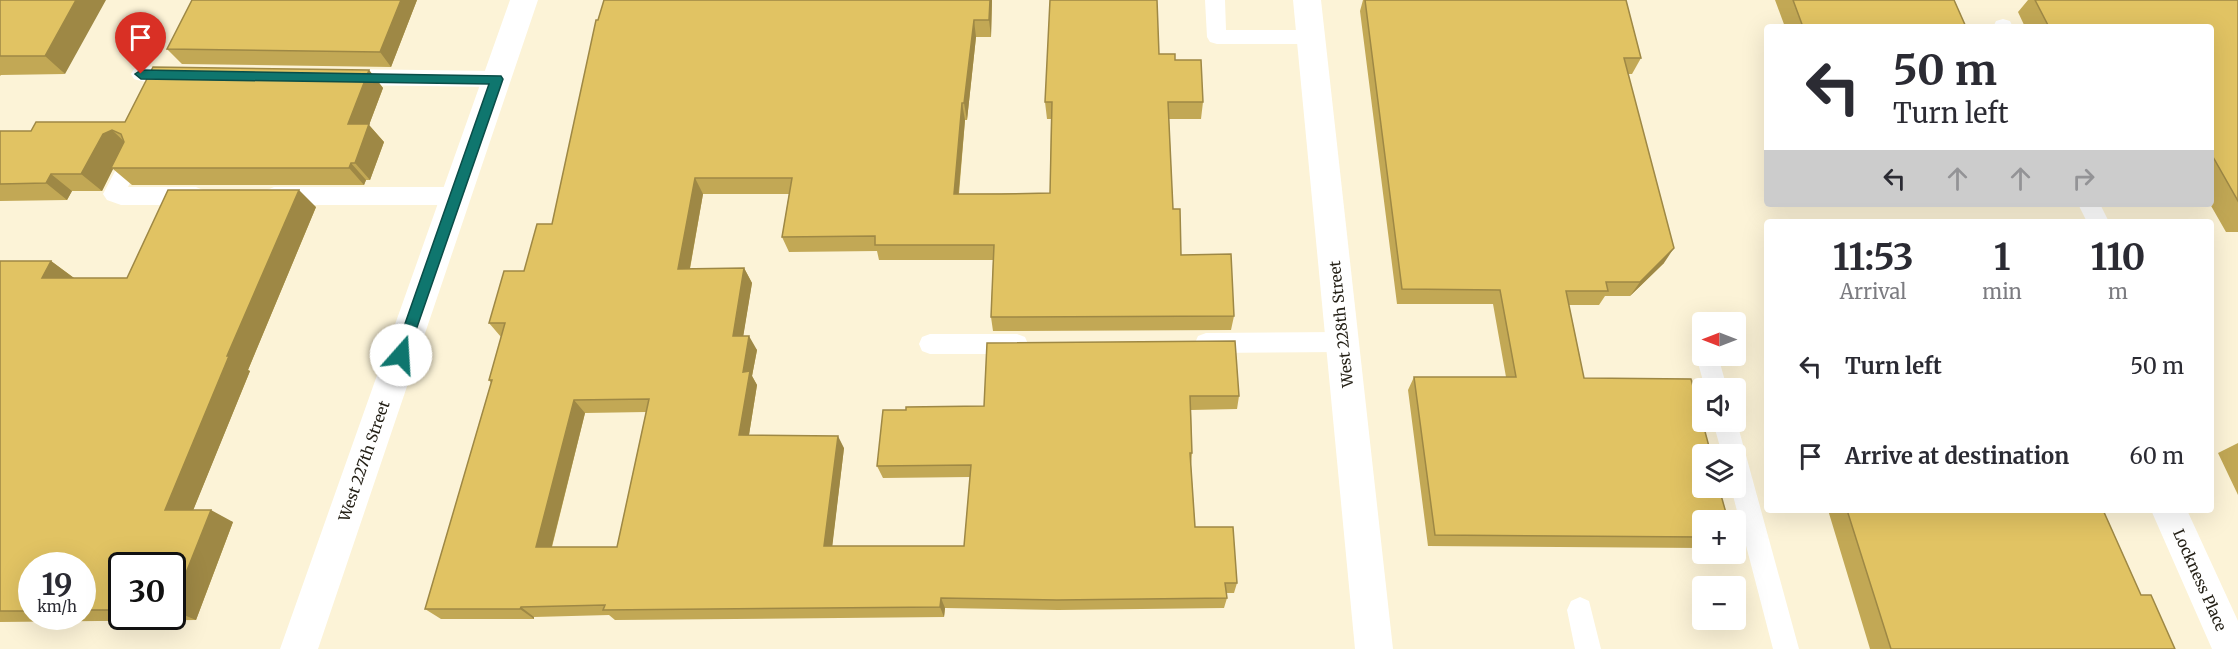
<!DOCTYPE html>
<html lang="en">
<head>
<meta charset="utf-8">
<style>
	:root { --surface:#fff; --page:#f2f2f3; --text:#2b2b33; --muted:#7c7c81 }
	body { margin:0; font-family:Merriweather,serif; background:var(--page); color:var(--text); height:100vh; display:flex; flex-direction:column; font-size:22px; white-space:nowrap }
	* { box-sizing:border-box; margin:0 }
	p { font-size:20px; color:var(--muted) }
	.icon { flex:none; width:33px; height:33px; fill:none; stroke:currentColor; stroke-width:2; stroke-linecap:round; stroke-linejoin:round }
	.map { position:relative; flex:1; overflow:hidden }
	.details { position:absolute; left:1764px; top:219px; width:450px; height:294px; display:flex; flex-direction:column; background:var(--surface); border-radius:6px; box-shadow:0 6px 24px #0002 }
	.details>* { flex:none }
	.guide { position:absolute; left:1764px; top:24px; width:450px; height:183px; border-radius:6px; box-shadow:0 6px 24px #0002; background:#fff; color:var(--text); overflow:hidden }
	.needle { width:39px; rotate:270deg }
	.fabs { position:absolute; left:1692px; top:312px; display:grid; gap:12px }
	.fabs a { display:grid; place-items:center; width:54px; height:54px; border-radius:6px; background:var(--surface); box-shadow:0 6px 24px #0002; font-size:30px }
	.speed { position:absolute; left:18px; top:552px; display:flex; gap:12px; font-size:30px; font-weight:700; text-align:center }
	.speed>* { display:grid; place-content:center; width:78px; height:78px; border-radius:50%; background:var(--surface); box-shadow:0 6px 24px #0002; line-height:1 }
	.speed small { font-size:15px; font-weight:400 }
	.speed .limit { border:3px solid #111; border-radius:9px; background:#fff; color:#111 }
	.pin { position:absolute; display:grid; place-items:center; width:51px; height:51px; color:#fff; margin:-62px -26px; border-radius:50% 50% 50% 0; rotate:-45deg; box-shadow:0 0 6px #0007 }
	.pin .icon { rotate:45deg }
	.me { position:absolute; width:66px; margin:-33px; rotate:19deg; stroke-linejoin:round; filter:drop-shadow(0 0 4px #0008) }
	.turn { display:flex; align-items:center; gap:21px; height:126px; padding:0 30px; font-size:27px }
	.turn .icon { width:78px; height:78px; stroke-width:2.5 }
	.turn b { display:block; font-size:42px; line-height:51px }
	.lanes { display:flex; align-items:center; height:57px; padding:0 30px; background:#0003; justify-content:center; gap:30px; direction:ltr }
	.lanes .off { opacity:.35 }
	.eta { display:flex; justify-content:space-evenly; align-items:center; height:102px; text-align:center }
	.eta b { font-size:36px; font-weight:700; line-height:42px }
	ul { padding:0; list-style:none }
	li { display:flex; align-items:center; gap:18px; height:90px; padding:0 30px }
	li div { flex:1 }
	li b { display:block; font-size:22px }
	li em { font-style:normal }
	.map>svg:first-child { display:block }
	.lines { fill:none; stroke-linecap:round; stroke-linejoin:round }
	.lane { fill:#fff; fill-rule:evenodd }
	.street { fill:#fff; fill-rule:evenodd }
	.secondary { fill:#fff; fill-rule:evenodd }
	.wall { fill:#c2a855; fill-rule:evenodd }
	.shaded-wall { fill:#9e8845 }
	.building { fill:#e1c363; stroke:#9e8845; stroke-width:1.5; fill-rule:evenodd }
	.route { fill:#0f766e; stroke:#0a4d48; stroke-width:1.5 }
	.labels { text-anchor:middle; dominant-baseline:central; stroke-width:6; stroke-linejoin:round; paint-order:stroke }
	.street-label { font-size:15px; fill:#231f15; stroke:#fff }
</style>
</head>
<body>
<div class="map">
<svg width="2238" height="649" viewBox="0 0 2238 649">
	<rect width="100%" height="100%" fill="#fcf3d7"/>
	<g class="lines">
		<path class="lane" d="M 1205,0 L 1225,0 L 1226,30 L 1311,30 L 1318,32 L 1321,37 L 1318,42 L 1311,44 L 1217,44 L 1210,42 L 1207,37 Z
			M 2003,19 L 2010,21 L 2013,27 L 1993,27 L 1996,21 Z
			M 141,66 L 187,70 L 190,75 L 187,80 C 172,85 149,84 134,79 L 131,74 L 134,69 Z
			M 345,69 L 496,71 L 503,74 L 506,79 L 503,84 L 496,87 L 345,85 L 338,82 L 335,77 L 338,72 Z
			M 132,150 L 139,152 L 142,158 L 128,187 L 196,187 L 203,190 L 207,196 L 203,202 L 196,205 L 121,205 L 107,200 L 103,194 L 122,158 L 125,152 Z
			M 274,187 L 456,187 L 463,190 L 467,196 L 463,202 L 456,205 L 274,205 L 267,202 L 263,196 L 267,190 Z
			M 2078,204 L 2100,204 L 2109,222 L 2087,222 Z
			M 1342,332 L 1350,335 L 1353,342 L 1350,349 L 1342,352 L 1206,353 L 1198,350 L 1195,343 L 1198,336 L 1206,333 Z
			M 930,334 L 1017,334 L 1025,337 L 1028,344 L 1025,351 L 1017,354 L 930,354 L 922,351 L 919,344 L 922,337 Z
			M 1702,348 L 1702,356 L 1718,356 L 1727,388 L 1705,388 L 1696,356 L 1699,349 Z
			M 1736,419 L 1799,649 L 1773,649 L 1731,488 L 1736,488 L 1736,454 L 1722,454 L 1713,422 L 1736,422 Z
			M 1580,597 L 1589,601 L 1601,649 L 1575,649 L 1567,610 L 1571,601 Z"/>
		<path class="street" d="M 510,0 L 538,0 L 318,649 L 280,649 Z
			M 2151,510 L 2187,510 L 2238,621 L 2238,649 L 2212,649 Z"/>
		<path class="secondary" d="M 1293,0 L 1321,0 L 1393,649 L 1355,649 Z"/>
	</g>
	<path class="wall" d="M 0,0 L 65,74 L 1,75 L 0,76 Z
		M 417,0 L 391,67 L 182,64 L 167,49 Z
		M 604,0 L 992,0 L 991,37 L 976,37 L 967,120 L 965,120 L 959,194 L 1050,193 L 1051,119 L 1047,119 L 1045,102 L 1159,54 L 1175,60 L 1203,102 L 1201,119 L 1169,119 L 1173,209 L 1181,255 L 1234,316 L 1231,330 L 993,331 L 991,317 L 993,260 L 879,260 L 877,251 L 789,252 L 782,237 L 789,194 L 703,194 L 690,269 L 744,268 L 752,283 L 743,336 L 757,350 L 752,376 L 757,385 L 749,435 L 844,448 L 832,546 L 964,546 L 970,477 L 883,478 L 877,466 L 906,410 L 984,406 L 987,343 L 1239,396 L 1237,409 L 1191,410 L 1192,453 L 1191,465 L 1195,527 L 1237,583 L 1234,593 L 1226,593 L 1227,598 L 1224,608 L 1058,610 L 945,608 L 944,617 L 615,620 L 609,615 L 534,617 L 534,619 L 441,619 L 425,609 L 491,383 L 489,380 L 501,337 L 489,323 L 524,271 L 552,224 L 598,20 ZM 646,412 L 617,547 L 552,547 L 585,413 Z
		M 1363,0 L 1626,0 L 1641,58 L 1632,74 L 1628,74 L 1664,263 L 1630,296 L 1605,296 L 1599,305 L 1569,305 L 1584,378 L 1702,520 L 1702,548 L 1428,546 L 1408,390 L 1414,377 L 1506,377 L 1493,304 L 1397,304 L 1360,11 Z
		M 1775,0 L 1954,0 L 1966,27 L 1785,27 Z
		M 2028,0 L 2238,0 L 2238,232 L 2226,232 L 2210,204 L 2211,204 L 2211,27 L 2025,27 L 2018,12 Z
		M 369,70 L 383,88 L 369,125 L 384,142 L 370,180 L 366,180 L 364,185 L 132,185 L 113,169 L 102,191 L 72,191 L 67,200 L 0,201 L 0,131 L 31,131 L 125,122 Z
		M 316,207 L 248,370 L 250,371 L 193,510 L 233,522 L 196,620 L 0,622 L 0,261 L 51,261 L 74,278 L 127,278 ZM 32,566 L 82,566 L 82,616 L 32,616 ZM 122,566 L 172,566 L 172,616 L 122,616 Z
		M 2238,443 L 2238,495 L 2218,453 Z
		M 1828,510 L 2103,510 L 2141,595 L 2175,649 L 1870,649 Z"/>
	<path class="shaded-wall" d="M 76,0 L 106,0 L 65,74 L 45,56 Z
		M 401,0 L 417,0 L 391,67 L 380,52 Z
		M 990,0 L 992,0 L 991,37 L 989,20 Z
		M 974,20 L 976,37 L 967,120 L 964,103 Z
		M 369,70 L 383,88 L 369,125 L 384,142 L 370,180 L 355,163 L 348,124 Z
		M 962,103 L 965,120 L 957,210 L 954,194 Z
		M 112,130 L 131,148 L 111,168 L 113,169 L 102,191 L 81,174 L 103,134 Z
		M 351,163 L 366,180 L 364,185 L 349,168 Z
		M 51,174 L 72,191 L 67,200 L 46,183 Z
		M 695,178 L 703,194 L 687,284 L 678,269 Z
		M 299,190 L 316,207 L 248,370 L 250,371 L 188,523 L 165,510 L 227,356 Z
		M 1674,248 L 1664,263 L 1630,296 L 1640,282 Z
		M 51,261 L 74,278 L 42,278 Z
		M 744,268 L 752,283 L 741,350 L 733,336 Z
		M 749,336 L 757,350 L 752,376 L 757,385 L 747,447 L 739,435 L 743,372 Z
		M 574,400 L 585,413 L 549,557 L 536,547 Z
		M 838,436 L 844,448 L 831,557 L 824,546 Z
		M 211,510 L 233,522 L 196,620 L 172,610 L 172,608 Z
		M 941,598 L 945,608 L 944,617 L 940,607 Z
		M 521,607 L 534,617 L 534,619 L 520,609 Z"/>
	<path class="building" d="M 0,0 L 76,0 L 45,56 L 0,56 Z
		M 192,0 L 401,0 L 380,52 L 167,49 Z
		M 604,0 L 990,0 L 989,20 L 974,20 L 964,103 L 962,103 L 954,194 L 1001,194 L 1050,193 L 1052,102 L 1045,102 L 1050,0 L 1157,0 L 1159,54 L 1175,54 L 1175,60 L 1201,60 L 1203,102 L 1168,102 L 1173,209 L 1180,209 L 1181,255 L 1231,254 L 1234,316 L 991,317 L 994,245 L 875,245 L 875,236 L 782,237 L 792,178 L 695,178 L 678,269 L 744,268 L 733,336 L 749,336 L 743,372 L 750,371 L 739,435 L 838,436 L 824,546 L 964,546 L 971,465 L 877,466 L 883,410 L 906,410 L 906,407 L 984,406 L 987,343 L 1235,341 L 1239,396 L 1190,396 L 1192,453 L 1190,453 L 1195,527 L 1233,527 L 1237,583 L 1225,583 L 1227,598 L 1057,600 L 941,598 L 940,607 L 603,610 L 605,605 L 521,607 L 520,609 L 425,609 L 492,380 L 489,380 L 505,323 L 489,323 L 504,271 L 524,271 L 537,224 L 552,224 L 596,20 L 598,20 ZM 649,399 L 617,547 L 536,547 L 574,400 Z
		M 1365,0 L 1626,0 L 1641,58 L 1624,58 L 1674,248 L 1640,282 L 1606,282 L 1608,291 L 1566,291 L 1584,378 L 1691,379 L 1711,454 L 1702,454 L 1702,488 L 1719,488 L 1728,520 L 1702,520 L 1702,537 L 1435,535 L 1414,377 L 1516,377 L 1500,290 L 1402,289 Z
		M 1793,0 L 1954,0 L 1966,27 L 1803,27 Z
		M 2035,0 L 2238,0 L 2238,201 L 2213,157 L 2211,157 L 2211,27 L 2049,27 Z
		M 153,67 L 369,70 L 348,124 L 369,124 L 355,163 L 351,163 L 349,168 L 111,168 L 124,142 L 121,134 L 112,130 L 103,134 L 81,174 L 51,174 L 46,183 L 0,184 L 0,131 L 31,131 L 36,122 L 125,122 Z
		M 168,190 L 299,190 L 227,356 L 229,356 L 165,510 L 211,510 L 172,608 L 172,566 L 122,566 L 122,610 L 82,610 L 82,566 L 32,566 L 32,611 L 0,611 L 0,261 L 51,261 L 42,278 L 127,278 Z
		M 1847,510 L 2103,510 L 2141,595 L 2151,595 L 2175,649 L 1891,649 Z"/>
	<path class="route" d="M 141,70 L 501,76 L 503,79 L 406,359 L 396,359 L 394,355 L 489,84 L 141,79 L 135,74 Z"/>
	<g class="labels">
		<g class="street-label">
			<text transform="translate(1341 324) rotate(-96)">West 228th Street</text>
			<text transform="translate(364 461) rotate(-71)">West 227th Street</text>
			<text transform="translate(2200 580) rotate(66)">Lockness Place</text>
		</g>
	</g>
</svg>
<div class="fabs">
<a><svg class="needle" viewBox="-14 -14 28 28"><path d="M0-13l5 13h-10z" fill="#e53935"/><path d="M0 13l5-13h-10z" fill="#7c7c81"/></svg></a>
<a><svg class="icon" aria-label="sound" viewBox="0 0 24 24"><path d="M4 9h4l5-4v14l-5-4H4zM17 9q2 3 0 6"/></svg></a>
<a><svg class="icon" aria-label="layers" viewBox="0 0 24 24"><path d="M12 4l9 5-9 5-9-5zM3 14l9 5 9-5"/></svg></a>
<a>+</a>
<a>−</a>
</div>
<div class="speed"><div>19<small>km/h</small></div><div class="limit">30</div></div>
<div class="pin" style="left:141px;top:74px;background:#d93025"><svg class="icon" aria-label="arrive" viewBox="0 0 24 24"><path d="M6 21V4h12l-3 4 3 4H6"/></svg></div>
<svg class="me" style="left:401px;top:355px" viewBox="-20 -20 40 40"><circle r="19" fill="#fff"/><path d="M0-13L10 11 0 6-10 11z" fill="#0f766e"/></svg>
<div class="guide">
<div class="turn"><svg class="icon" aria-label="left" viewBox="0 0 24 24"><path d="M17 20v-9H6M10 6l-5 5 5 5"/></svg><div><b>50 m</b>Turn left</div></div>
<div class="lanes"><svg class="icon" aria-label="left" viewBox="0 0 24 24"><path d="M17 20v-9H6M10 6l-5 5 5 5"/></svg><svg class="icon off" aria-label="ahead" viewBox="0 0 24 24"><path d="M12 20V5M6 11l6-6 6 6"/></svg><svg class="icon off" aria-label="ahead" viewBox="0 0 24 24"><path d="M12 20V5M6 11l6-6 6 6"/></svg><svg class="icon off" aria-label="right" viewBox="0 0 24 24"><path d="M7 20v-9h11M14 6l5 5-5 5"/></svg></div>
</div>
<section class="details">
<div class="eta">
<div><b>11:53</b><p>Arrival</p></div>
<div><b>1</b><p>min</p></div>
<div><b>110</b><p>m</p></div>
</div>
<ul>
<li><svg class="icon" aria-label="left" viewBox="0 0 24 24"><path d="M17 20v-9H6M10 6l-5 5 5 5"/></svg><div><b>Turn left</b></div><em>50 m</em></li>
<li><svg class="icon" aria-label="arrive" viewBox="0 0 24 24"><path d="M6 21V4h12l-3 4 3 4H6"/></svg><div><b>Arrive at destination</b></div><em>60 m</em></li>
</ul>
</section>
</div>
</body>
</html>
